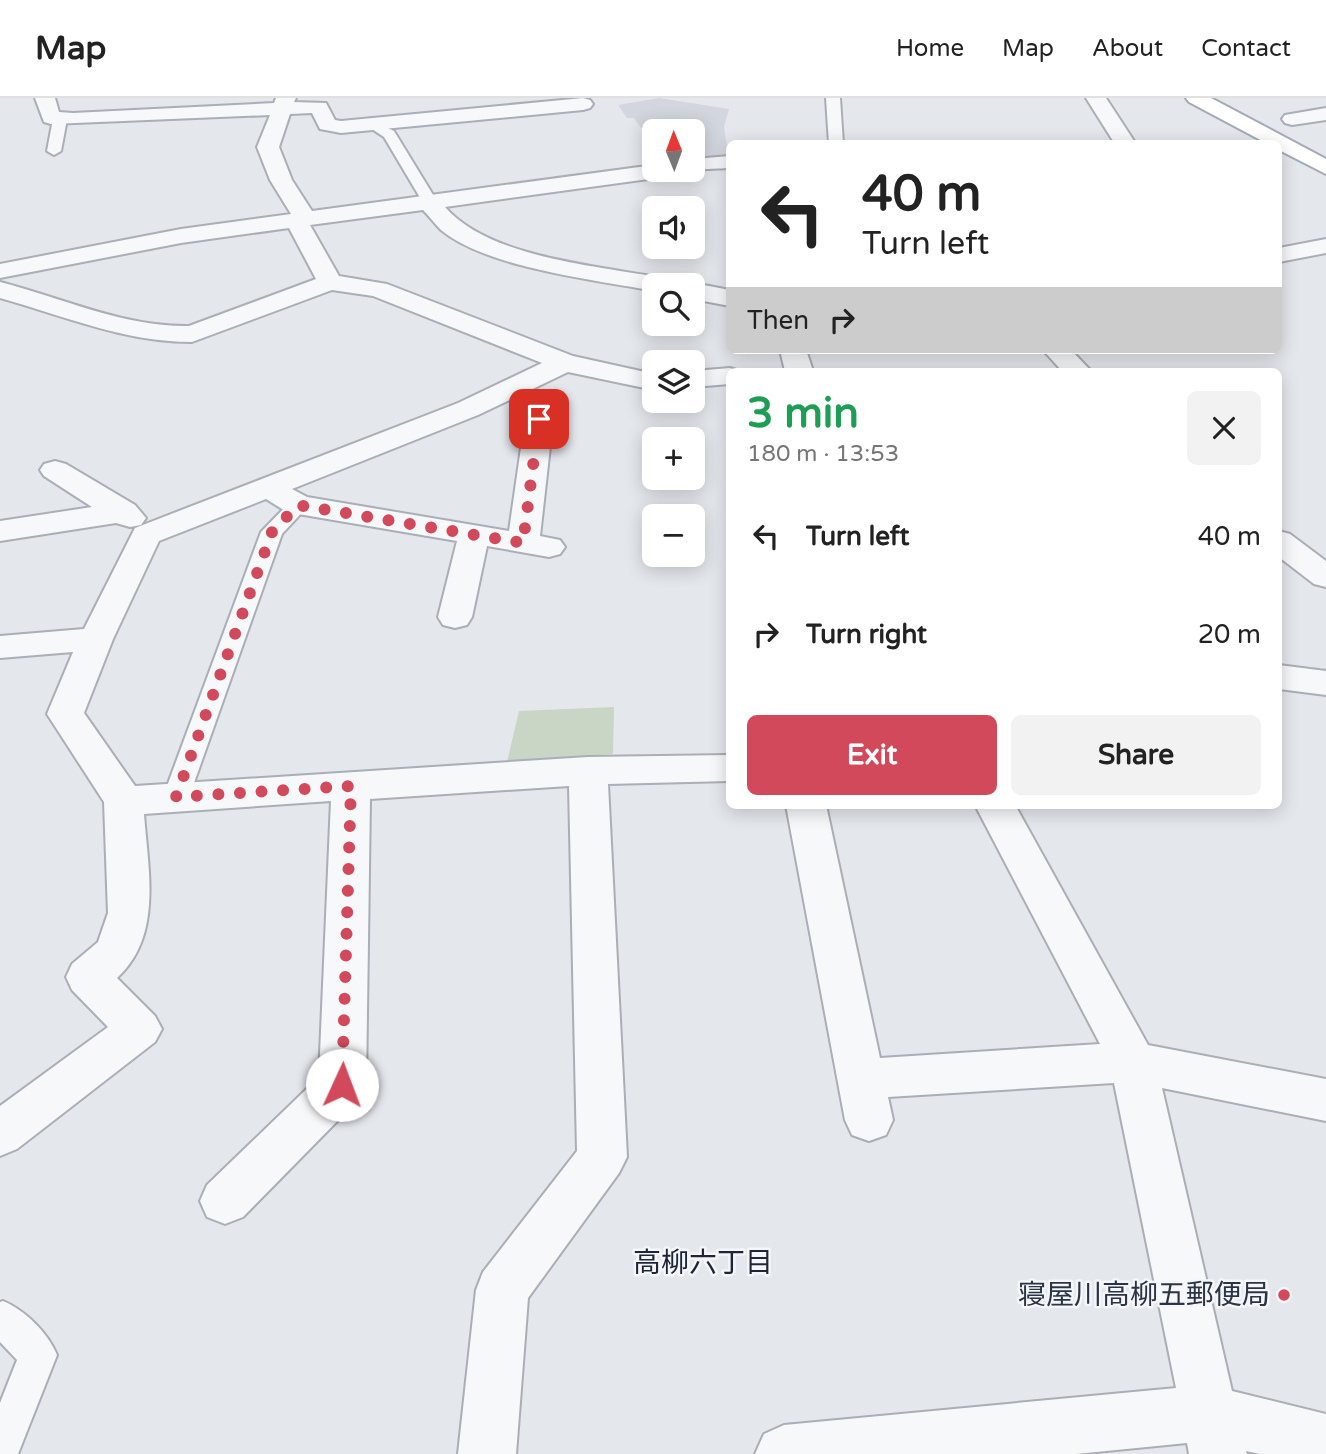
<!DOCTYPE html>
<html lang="en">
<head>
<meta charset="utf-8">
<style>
	:root { --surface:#fff; --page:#f2f2f2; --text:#222; --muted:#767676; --line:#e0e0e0; --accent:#d1495b }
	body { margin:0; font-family:"Varela Round","Noto Sans JP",sans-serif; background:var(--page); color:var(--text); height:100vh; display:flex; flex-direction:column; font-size:26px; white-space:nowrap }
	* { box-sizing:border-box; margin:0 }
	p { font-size:23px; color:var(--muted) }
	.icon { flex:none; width:38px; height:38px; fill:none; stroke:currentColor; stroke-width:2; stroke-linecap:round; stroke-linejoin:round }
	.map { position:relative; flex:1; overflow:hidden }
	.side { position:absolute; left:726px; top:270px; width:556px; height:441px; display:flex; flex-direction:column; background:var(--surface); border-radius:10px; box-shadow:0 4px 18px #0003 }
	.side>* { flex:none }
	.hud { position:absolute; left:726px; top:42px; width:556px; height:214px; border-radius:10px; box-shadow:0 4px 18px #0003; background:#fff; color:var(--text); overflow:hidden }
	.needle { width:46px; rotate:359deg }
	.fabs { position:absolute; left:642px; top:21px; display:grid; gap:14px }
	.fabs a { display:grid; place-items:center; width:63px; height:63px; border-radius:10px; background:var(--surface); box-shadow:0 4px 18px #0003; font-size:35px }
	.pin { position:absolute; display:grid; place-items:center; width:60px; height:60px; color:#fff; margin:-30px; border-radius:14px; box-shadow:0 4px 10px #0006 }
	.me { position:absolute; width:77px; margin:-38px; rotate:2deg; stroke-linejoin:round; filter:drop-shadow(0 0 5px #0008) }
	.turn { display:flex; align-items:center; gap:24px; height:147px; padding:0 21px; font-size:32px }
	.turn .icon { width:91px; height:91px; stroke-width:2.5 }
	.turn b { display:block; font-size:49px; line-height:60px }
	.then { display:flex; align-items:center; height:66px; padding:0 21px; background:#0003; gap:14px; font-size:26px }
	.round { display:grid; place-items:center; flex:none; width:74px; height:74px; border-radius:10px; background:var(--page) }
	.headline { display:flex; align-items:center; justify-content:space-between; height:119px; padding:0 21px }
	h1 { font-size:42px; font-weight:700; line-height:52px; color:#1e9e55 }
	.action { display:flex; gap:14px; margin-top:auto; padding:14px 21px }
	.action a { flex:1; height:80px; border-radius:10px; background:var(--accent); color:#fff; font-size:28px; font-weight:700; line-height:80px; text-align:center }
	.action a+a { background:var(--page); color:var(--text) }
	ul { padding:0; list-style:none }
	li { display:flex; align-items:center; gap:21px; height:98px; padding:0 21px }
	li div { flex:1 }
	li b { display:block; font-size:26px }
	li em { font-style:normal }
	header { display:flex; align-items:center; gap:42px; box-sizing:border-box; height:98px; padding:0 35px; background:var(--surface); border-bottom:2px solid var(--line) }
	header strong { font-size:33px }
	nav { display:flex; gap:38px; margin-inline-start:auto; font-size:24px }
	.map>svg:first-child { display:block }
	.built { fill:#d2d6de }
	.green { fill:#c9d6c5 }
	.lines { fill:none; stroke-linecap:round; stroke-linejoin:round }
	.service-casing { stroke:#a9aeb7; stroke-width:4 }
	.minor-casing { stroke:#a9aeb7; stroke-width:4 }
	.primary-casing { stroke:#a3abb8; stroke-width:4 }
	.service { fill:#f7f8fa; fill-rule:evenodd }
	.minor { fill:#f7f8fa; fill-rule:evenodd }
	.primary { fill:#fff; fill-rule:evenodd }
	.route { stroke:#d1495b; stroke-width:12; stroke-dasharray:0 21.6 }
	.poi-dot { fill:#d1495b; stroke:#f4f6f9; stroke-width:2.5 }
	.labels { text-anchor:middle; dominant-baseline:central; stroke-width:5; stroke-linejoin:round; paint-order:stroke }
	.near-neighbourhood-label { font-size:28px; fill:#1d2536; stroke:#f4f6f9 }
	.near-poi-label { font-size:28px; fill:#2b3445; stroke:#f4f6f9; text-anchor:end }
</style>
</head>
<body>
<header>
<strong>Map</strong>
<nav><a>Home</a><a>Map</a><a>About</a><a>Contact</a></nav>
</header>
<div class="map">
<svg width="1326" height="1356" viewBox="0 0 1326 1356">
	<rect width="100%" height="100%" fill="#e4e7ec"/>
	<path class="built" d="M 659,0 L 729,11 L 724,29 L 728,56 L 693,62 L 693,33 L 654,33 L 654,40 L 647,29 L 641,30 L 634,20 L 627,20 L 618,7 Z"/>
	<path class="green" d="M 614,609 L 613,656 L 507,664 L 519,613 Z"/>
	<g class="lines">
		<g class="service-casing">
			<path id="service" d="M 826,0 L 840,0 L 843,46 L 829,46 Z
				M 60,17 L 67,21 L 61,53 L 54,57 L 47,53 L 53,21 Z
				M 373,23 L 394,33 L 438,105 L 435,108 L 425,108 L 384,39 L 366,27 Z
				M 298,401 L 305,403 L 309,407 L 282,436 L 189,699 L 185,706 L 176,709 L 167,706 L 163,699 L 261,434 L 291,403 Z
				M 3,1203 C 25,1212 48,1235 57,1257 L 18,1356 L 0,1356 L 0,1305 L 17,1262 L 0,1244 L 0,1204 Z"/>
		</g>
		<g class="minor-casing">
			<path id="minor" d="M 35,0 L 55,0 L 59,14 L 73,15 L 274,5 L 276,0 L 296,0 L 294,4 L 326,5 L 335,22 L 341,23 L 583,0 L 590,2 L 593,6 L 590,10 L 583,12 L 341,35 L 320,31 L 312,15 L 290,16 L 279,49 L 292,82 L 312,113 L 654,67 L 654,72 L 674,72 L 671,77 L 663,79 L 445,109 C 489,160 599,168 663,180 L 672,182 L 675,187 L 654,187 L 654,193 C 596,182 487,170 441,132 C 435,126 429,118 423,112 L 310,127 L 339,178 L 387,186 L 573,258 L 654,276 L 654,292 L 568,274 L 478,317 L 292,391 L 307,399 L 509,433 L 525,322 L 529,316 L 539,313 L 549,316 L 553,322 L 540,438 L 560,442 L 565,449 L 560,456 L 549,459 L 487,448 L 472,519 L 467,527 L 455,530 L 443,527 L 438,519 L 457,443 L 298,416 L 287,414 L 266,401 L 159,443 L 113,541 L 84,615 L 135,688 L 588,659 L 730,657 L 730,683 L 608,686 L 627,1059 L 619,1075 L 528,1200 L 516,1356 L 458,1356 L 476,1192 L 483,1174 L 577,1053 L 569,688 L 370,701 L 366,987 L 359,1001 L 243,1119 L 225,1126 L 207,1119 L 200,1103 L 207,1087 L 319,979 L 331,703 L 144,716 C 148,772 163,838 117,880 L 155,918 L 162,931 L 155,944 L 17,1051 L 0,1058 L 0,1008 L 108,929 L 72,892 L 66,879 L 72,866 L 98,844 L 108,815 L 104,704 L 47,616 L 73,554 L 0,560 L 0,538 L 84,531 L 135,430 L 458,305 L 542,265 L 373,198 L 332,192 L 192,244 C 124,244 64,218 0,200 L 0,184 C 63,200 123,229 189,228 L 316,181 L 289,130 L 181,145 L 0,180 L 0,166 L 181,131 L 291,116 L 270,82 L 257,49 L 270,17 L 51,26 L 44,24 Z
				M 1086,0 L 1106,0 L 1136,46 L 1115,46 Z
				M 1326,10 L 1326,22 L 1292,27 L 1285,25 L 1282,21 L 1285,17 Z
				M 730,58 L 730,70 L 686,72 L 693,72 L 693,61 Z
				M 1326,141 L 1326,155 L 1279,164 L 1279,150 Z
				M 693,185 L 730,192 L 730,208 L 693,201 L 693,187 L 686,187 Z
				M 780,252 L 806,252 L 813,273 L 785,273 Z
				M 1043,252 L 1071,252 L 1091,273 L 1062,273 Z
				M 730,270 L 740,273 L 730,273 L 730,286 L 693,289 L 693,273 Z
				M 55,363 L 66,366 L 135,407 L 146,420 L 141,427 L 130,429 L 116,425 L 0,443 L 0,423 L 92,409 L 44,378 L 40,372 L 44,366 Z
				M 1279,433 L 1290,436 L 1326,463 L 1326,489 L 1314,486 L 1279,459 Z
				M 1279,567 L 1326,573 L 1326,597 L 1279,591 Z
				M 786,707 L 826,707 L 880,960 L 1100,946 L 975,707 L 1015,707 L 1148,947 L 1326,981 L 1326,1023 L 1162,990 L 1232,1293 L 1326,1316 L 1326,1356 L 1260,1356 L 1246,1353 L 1247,1356 L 1189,1356 L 1187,1345 L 1076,1356 L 755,1356 L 764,1336 L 784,1327 L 1176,1290 L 1114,985 L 888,999 L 893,1022 L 886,1037 L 869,1043 L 852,1037 L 845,1022 Z"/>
		</g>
		<g class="primary-casing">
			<path id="primary" d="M 1186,0 L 1211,0 L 1326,61 L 1326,76 L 1279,52 L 1279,46 L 1268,46 L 1189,4 Z"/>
		</g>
		<use href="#service" class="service"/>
		<use href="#minor" class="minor"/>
		<use href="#primary" class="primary"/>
	</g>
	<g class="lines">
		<path class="route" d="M 342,987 L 351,688 L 176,699 L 272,434 L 298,407 L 523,445 L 539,321"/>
	</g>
	<circle class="poi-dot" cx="1284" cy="1197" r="7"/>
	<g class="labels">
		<g class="near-neighbourhood-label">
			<text x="703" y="1165">高柳六丁目</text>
		</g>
		<g class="near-poi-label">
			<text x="1270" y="1197">寝屋川高柳五郵便局</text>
		</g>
	</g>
</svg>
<div class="fabs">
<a><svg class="needle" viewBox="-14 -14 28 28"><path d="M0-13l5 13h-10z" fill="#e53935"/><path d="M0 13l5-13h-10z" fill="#767676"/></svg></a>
<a><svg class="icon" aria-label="sound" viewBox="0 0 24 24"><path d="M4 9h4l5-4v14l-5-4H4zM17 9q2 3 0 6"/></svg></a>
<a><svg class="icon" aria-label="search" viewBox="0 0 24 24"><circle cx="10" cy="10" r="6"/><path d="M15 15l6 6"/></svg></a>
<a><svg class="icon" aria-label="layers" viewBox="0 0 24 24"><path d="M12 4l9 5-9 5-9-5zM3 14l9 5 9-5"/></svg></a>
<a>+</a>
<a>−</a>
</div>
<div class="pin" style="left:539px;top:321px;background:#d93025"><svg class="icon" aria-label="arrive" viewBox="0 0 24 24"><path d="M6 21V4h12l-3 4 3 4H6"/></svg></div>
<svg class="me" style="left:342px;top:987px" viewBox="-20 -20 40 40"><circle r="19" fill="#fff"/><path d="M0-13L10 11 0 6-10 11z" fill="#d1495b"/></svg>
<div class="hud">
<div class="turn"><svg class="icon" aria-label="left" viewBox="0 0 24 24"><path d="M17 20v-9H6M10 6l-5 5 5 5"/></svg><div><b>40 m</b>Turn left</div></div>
<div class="then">Then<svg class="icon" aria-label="right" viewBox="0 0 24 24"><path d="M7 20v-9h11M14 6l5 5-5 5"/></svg></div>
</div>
<section class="side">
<div class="headline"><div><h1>3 min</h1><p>180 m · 13:53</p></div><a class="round"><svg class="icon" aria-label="close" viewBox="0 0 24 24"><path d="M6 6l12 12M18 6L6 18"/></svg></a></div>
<ul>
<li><svg class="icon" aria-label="left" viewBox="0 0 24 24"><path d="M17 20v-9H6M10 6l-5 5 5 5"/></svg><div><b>Turn left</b></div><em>40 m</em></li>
<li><svg class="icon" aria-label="right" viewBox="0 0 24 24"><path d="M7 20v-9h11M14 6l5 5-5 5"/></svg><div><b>Turn right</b></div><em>20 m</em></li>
</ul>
<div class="action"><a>Exit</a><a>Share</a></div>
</section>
</div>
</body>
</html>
